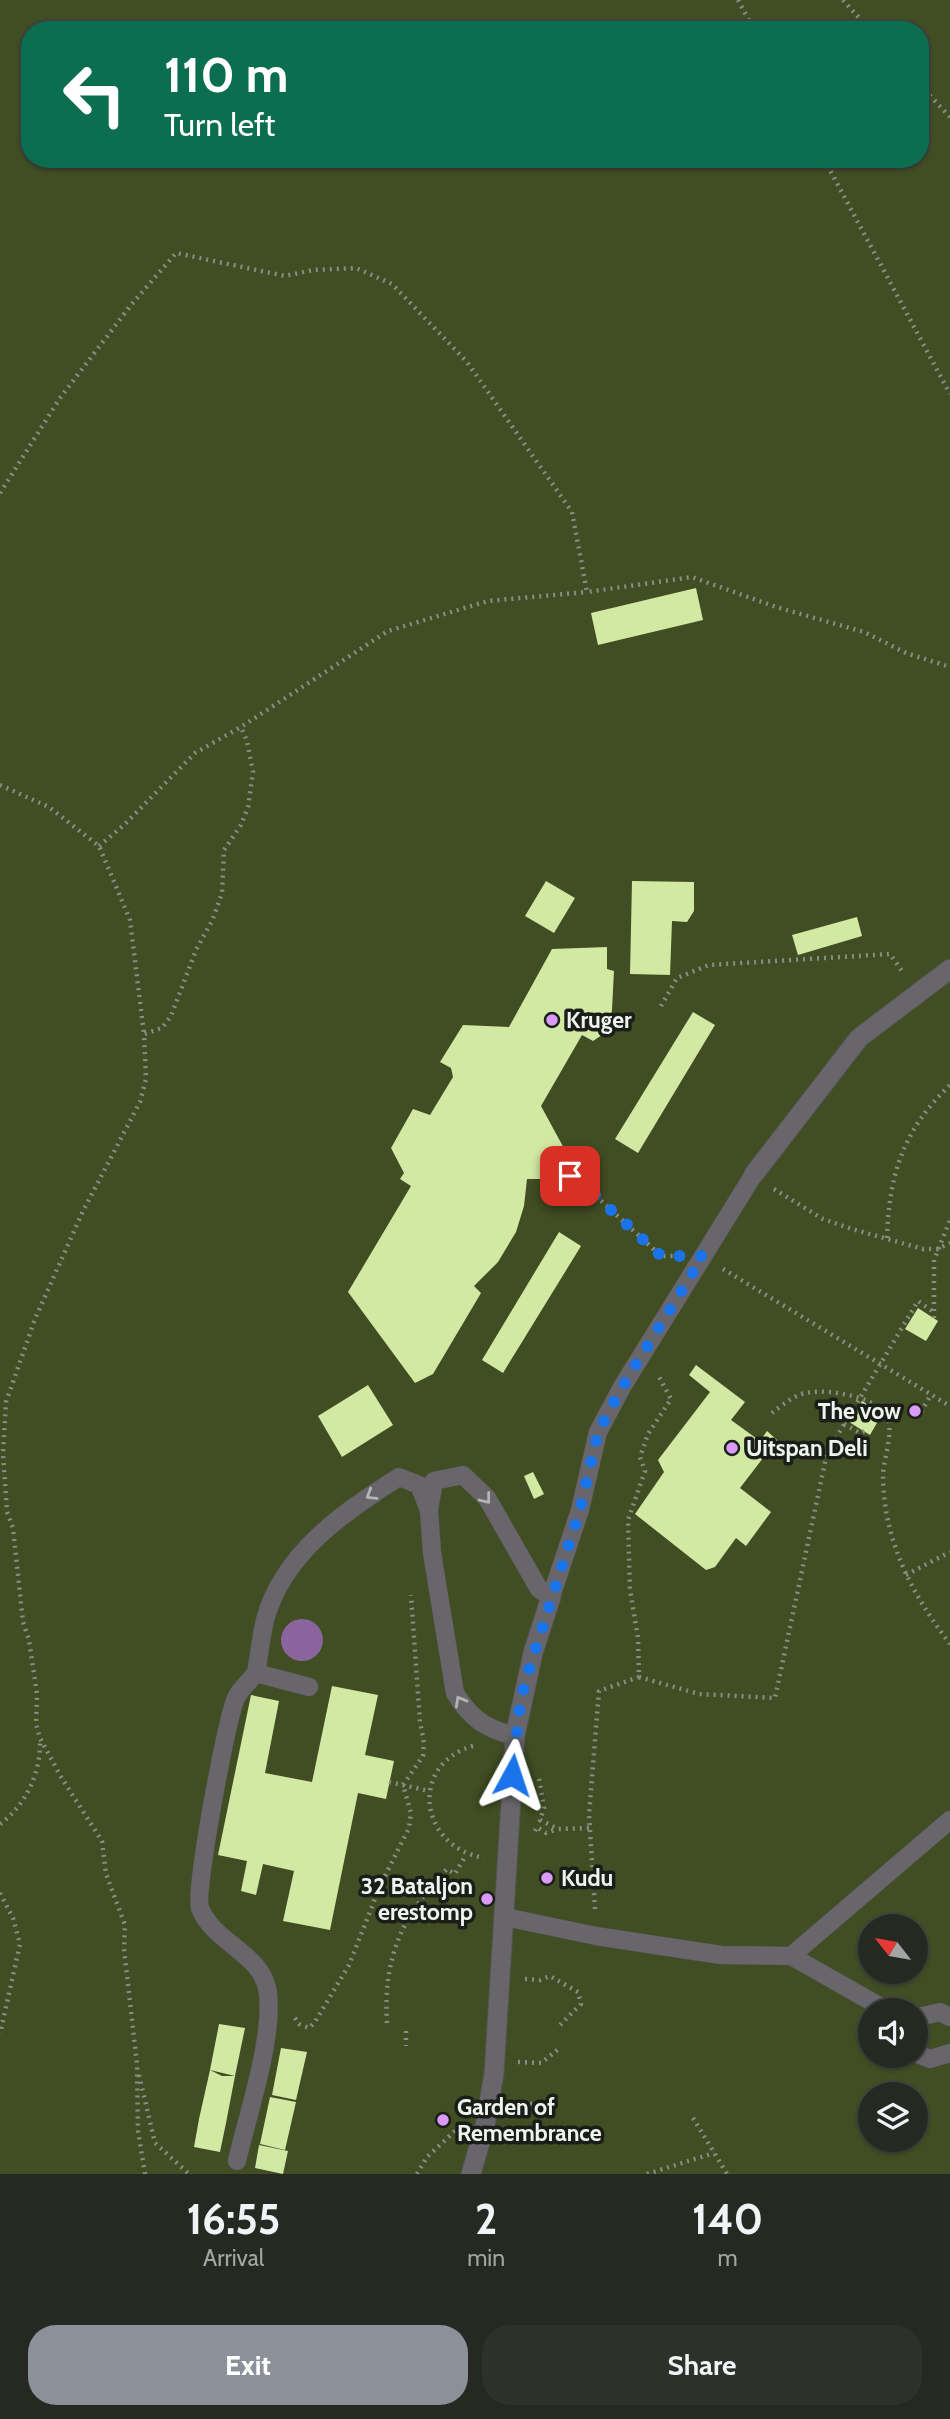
<!DOCTYPE html>
<html lang="en">
<head>
<meta charset="utf-8">
<style>
	:root { --surface:#262822; --page:#2e302a; --text:#f1f3f6; --muted:#a4a6a5; --line:#424440; --accent:#8c9099 }
	body { margin:0; font-family:Cabin,sans-serif; background:var(--page); color:var(--text); height:100vh; display:flex; flex-direction:column; font-size:26px; white-space:nowrap }
	* { box-sizing:border-box; margin:0 }
	p { font-size:23px; color:var(--muted) }
	.icon { flex:none; width:38px; height:38px; fill:none; stroke:currentColor; stroke-width:2; stroke-linecap:round; stroke-linejoin:round }
	.map { position:relative; height:2174px; overflow:hidden }
	.sheet { display:flex; flex-direction:column; background:var(--surface); flex:1 }
	.sheet>* { flex:none }
	.banner { position:absolute; left:21px; top:21px; width:908px; height:147px; border-radius:28px; box-shadow:0 2px 5px #0004,0 0 0 2px var(--line); background:#0b6e4f; color:#fff; overflow:hidden }
	.needle { width:46px; rotate:301deg }
	.tools { position:absolute; left:858px; top:1914px; display:grid; gap:14px }
	.tools a { display:grid; place-items:center; width:70px; height:70px; border-radius:50%; background:var(--surface); box-shadow:0 2px 5px #0004,0 0 0 2px var(--line); font-size:35px }
	.pin { position:absolute; display:grid; place-items:center; width:60px; height:60px; color:#fff; margin:-30px; border-radius:14px; box-shadow:0 4px 10px #0006 }
	.me { position:absolute; width:77px; margin:-38px; rotate:5deg; stroke-linejoin:round; filter:drop-shadow(0 0 5px #0008) }
	.turn { display:flex; align-items:center; gap:24px; height:147px; padding:0 28px; font-size:32px }
	.turn .icon { width:91px; height:91px; stroke-width:2.5 }
	.turn b { display:block; font-size:49px; line-height:60px }
	.eta { display:flex; justify-content:space-evenly; align-items:center; height:119px; text-align:center }
	.eta b { font-size:42px; font-weight:800; line-height:49px }
	.button { display:flex; gap:14px; margin-top:auto; padding:14px 28px }
	.button a { flex:1; height:80px; border-radius:28px; background:var(--accent); color:#fff; font-size:28px; font-weight:800; line-height:80px; text-align:center }
	.button a+a { background:var(--page); color:var(--text) }
	.map>svg:first-child { display:block }
	.green { fill:#414d23; fill-rule:evenodd }
	.water { fill:#8a659d }
	.building { fill:#d2e9a3 }
	.lines { fill:none; stroke-linecap:round; stroke-linejoin:round }
	.service-casing { stroke:#51544d; stroke-width:19 }
	.minor-casing { stroke:#51544d; stroke-width:21 }
	.path { stroke:#8a8d86; stroke-width:4.5; stroke-dasharray:2 5; stroke-linecap:butt }
	.service { stroke:#68666a; stroke-width:18 }
	.minor { stroke:#68666a; stroke-width:19 }
	.oneway { stroke:#b3b4b3 }
	.route { stroke:#1a73e8; stroke-width:12; stroke-dasharray:0 21.6 }
	.poi-dot { fill:#d99af8; stroke:#1b1d19; stroke-width:2.5 }
	.labels { text-anchor:middle; dominant-baseline:central; stroke-width:7; stroke-linejoin:round; paint-order:stroke }
	.poi-label { font-size:23px; font-weight:bold; fill:#f1f3ee; stroke:#1b1d19; text-anchor:start }
</style>
</head>
<body>
<div class="map">
<svg width="950" height="2174" viewBox="0 0 950 2174">
	<rect width="100%" height="100%" fill="#33362e"/>
	<path class="green" d="M 0,0 L 950,0 L 950,2174 L 0,2174 ZM 30,30 L 920,30 L 920,159 L 30,159 ZM 870,1927 L 915,1927 L 915,1972 L 870,1972 ZM 870,2011 L 915,2011 L 915,2056 L 870,2056 ZM 870,2095 L 915,2095 L 915,2140 L 870,2140 Z"/>
	<path class="water" d="M281 1640a21 21 0 1 1 42 0a21 21 0 1 1-42 0Z"/>
	<path class="building" d="M 696,588 L 703,620 L 598,645 L 591,613 Z
		M 546,881 L 575,898 L 554,933 L 525,916 Z
		M 632,881 L 694,882 L 694,911 L 687,922 L 672,921 L 670,975 L 630,974 Z
		M 857,917 L 862,936 L 798,955 L 792,935 Z
		M 607,947 L 607,969 L 614,971 L 611,1029 L 593,1041 L 582,1035 L 541,1106 L 566,1152 L 550,1179 L 527,1179 L 524,1206 L 516,1232 L 498,1262 L 474,1286 L 481,1293 L 433,1374 L 415,1383 L 348,1292 L 411,1186 L 400,1179 L 404,1173 L 391,1148 L 413,1109 L 430,1115 L 453,1077 L 451,1068 L 440,1062 L 463,1025 L 509,1027 L 552,949 Z
		M 693,1012 L 715,1025 L 638,1153 L 615,1139 Z
		M 559,1232 L 581,1246 L 503,1373 L 482,1360 Z
		M 918,1308 L 938,1321 L 926,1341 L 905,1329 Z
		M 696,1365 L 745,1402 L 731,1420 L 760,1441 L 767,1431 L 777,1440 L 740,1488 L 771,1512 L 746,1546 L 736,1538 L 715,1567 L 706,1570 L 635,1514 L 664,1472 L 658,1460 L 710,1392 L 689,1375 Z
		M 368,1385 L 393,1425 L 342,1457 L 318,1416 Z
		M 862,1401 L 882,1414 L 870,1435 L 849,1422 Z
		M 533,1472 L 544,1494 L 534,1499 L 524,1476 Z
		M 332,1686 L 378,1695 L 365,1755 L 394,1761 L 386,1799 L 358,1793 L 330,1930 L 283,1921 L 294,1871 L 263,1864 L 256,1895 L 241,1891 L 247,1861 L 218,1855 L 251,1695 L 279,1701 L 265,1773 L 312,1782 Z
		M 219,2024 L 245,2028 L 235,2076 L 210,2070 Z
		M 281,2048 L 307,2052 L 296,2100 L 272,2095 Z
		M 210,2070 L 222,2076 L 235,2076 L 226,2123 L 199,2119 Z
		M 270,2097 L 296,2102 L 285,2150 L 260,2144 Z
		M 199,2119 L 226,2123 L 220,2152 L 194,2147 Z
		M 259,2145 L 288,2151 L 283,2174 L 255,2168 Z"/>
	<g class="lines">
		<g class="service-casing">
			<path id="service" d="M 429,1510 L 434,1481 L 463,1475 L 487,1498 L 539,1589 L 551,1597 L 580,1510 L 598,1432 L 622,1387 L 754,1174
				M 256,1673 C 259,1656 261,1637 265,1620 C 283,1553 344,1512 399,1477 L 419,1485 L 429,1510 L 432,1553 L 455,1693 C 471,1719 486,1729 515,1736
				M 505,1917 L 596,1936 L 721,1955 L 791,1956 L 888,2011
				M 791,1956 L 950,1820
				M 915,2018 L 940,2012 L 950,2017
				M 915,2053 L 930,2059 L 950,2053
				M 237,2161 C 248,2113 273,2041 268,1993 C 263,1953 214,1944 200,1908 C 194,1893 227,1716 236,1698 C 240,1689 250,1681 256,1673 L 309,1687"/>
		</g>
		<g class="minor-casing">
			<path id="minor" d="M 754,1174 L 859,1038 L 950,969
				M 471,2174 L 485,2125 L 494,2074 L 515,1736 L 533,1653 L 551,1597"/>
		</g>
		<path class="path" d="M 738,0 L 754,30
			M 843,0 L 870,30
			M 920,85 L 950,117
			M 600,159 L 655,166 L 694,162
			M 824,159 L 950,394
			M 0,493 L 60,398 L 131,305 L 176,253 L 285,276 L 313,270 L 356,268 L 392,284 L 467,362 L 572,512 L 587,592 L 692,577 L 776,607 L 864,632 L 906,653 L 950,667
			M 0,785 L 49,807 L 99,846 L 130,920 L 144,1034
			M 99,846 L 125,824 L 195,753 L 241,727 L 388,631 L 488,601 L 587,592
			M 661,1006 L 677,978 L 709,965 L 890,954 L 904,974
			M 556,1168 L 584,1185 L 661,1256 L 673,1256
			M 774,1189 L 823,1219 L 852,1229 L 923,1249 L 938,1249 L 950,1243
			M 887,1238 C 889,1175 903,1130 950,1085
			M 723,1269 L 950,1406
			M 934,1318 L 934,1260 L 950,1220
			M 921,1412 L 931,1395
			M 772,1413 C 780,1407 789,1399 799,1395 C 818,1386 877,1396 887,1416 C 894,1431 884,1458 883,1474 C 883,1539 911,1593 950,1644
			M 844,1424 L 860,1433 L 865,1431
			M 906,1575 L 950,1552
			M 639,1677 L 699,1694 L 775,1698 L 827,1453 L 918,1301 L 935,1313
			M 473,1746 C 409,1764 418,1846 484,1858
			M 539,1779 L 544,1808 L 540,1820 L 558,1829 L 590,1828
			M 389,1782 L 429,1791
			M 0,1824 C 27,1804 41,1772 40,1739
			M 535,1831 L 537,1827 L 546,1833 L 557,1829
			M 0,1893 L 13,1918 L 20,1944 L 0,2034
			M 595,1909 L 589,1815 L 599,1691 L 639,1677 L 638,1638 L 630,1590 L 628,1520 L 645,1471 L 640,1457 L 648,1434 L 671,1399 L 658,1375
			M 525,1979 L 540,1980 L 550,1976 L 578,1992 L 581,2004 L 560,2025
			M 295,2018 L 299,2024 L 309,2028 L 315,2022 L 349,1965 L 380,1886 L 409,1828 L 411,1813 L 403,1785 L 423,1756 L 424,1743 L 420,1722 L 411,1595
			M 387,2023 C 383,1957 402,1916 447,1869 L 455,1874 L 466,1855
			M 406,2031 L 406,2046
			M 518,2062 L 541,2063 L 561,2047
			M 139,2075 L 155,2143 L 189,2174
			M 516,2102 L 532,2104
			M 693,2118 L 727,2174
			M 145,2174 L 138,2131 L 137,2064 L 124,1949 L 125,1925 L 106,1874 L 102,1841 L 61,1777 L 40,1738 L 36,1724 L 37,1694 L 29,1640 L 23,1622 L 13,1528 L 7,1512 L 3,1454 L 6,1402 L 35,1319 L 83,1211 L 140,1102 L 146,1079 L 144,1034 L 162,1028 L 171,1016 L 196,950 L 212,921 L 222,893 L 224,850 L 241,825 L 248,807 L 253,772 L 247,741 L 241,727
			M 417,2174 L 427,2157 L 455,2131
			M 647,2174 L 714,2153"/>
		<use href="#service" class="service"/>
		<use href="#minor" class="minor"/>
	</g>
	<defs><path id="oneway-chevron" d="M-2-3.5L2.5 0L-2 3.5" fill="none" stroke-width="1.6" stroke-linecap="round" stroke-linejoin="round" transform="scale(1.75)"/></defs>
	<g class="oneway">
		<use href="#oneway-chevron" transform="translate(371 1495) rotate(148)"/>
		<use href="#oneway-chevron" transform="translate(486 1499) rotate(52)"/>
		<use href="#oneway-chevron" transform="translate(460 1701) rotate(-119)"/>
	</g>
	<g class="lines">
		<path class="route" d="M 512,1775 L 520,1705 L 526,1679 L 580,1510 L 598,1432 L 622,1387 L 703,1256 L 661,1256 L 584,1185 L 570,1176"/>
	</g>
	<g class="poi-dot">
		<circle cx="552" cy="1020" r="7"/>
		<circle cx="915" cy="1411" r="7"/>
		<circle cx="732" cy="1448" r="7"/>
		<circle cx="547" cy="1878" r="7"/>
		<circle cx="487" cy="1899" r="7"/>
		<circle cx="443" cy="2120" r="7"/>
	</g>
	<g class="labels">
		<g class="poi-label">
			<text x="566" y="1020">Kruger</text>
			<text x="901" y="1411" text-anchor="end">The vow</text>
			<text x="746" y="1448">Uitspan Deli</text>
			<text x="561" y="1878">Kudu</text>
			<text x="473" y="1886" text-anchor="end">32 Bataljon<tspan x="473" dy="26">erestomp</tspan></text>
			<text x="457" y="2107">Garden of<tspan x="457" dy="26">Remembrance</tspan></text>
		</g>
	</g>
</svg>
<div class="tools">
<a><svg class="needle" viewBox="-14 -14 28 28"><path d="M0-13l5 13h-10z" fill="#e53935"/><path d="M0 13l5-13h-10z" fill="#a4a6a5"/></svg></a>
<a><svg class="icon" aria-label="sound" viewBox="0 0 24 24"><path d="M4 9h4l5-4v14l-5-4H4zM17 9q2 3 0 6"/></svg></a>
<a><svg class="icon" aria-label="layers" viewBox="0 0 24 24"><path d="M12 4l9 5-9 5-9-5zM3 14l9 5 9-5"/></svg></a>
</div>
<div class="pin" style="left:570px;top:1176px;background:#d93025"><svg class="icon" aria-label="arrive" viewBox="0 0 24 24"><path d="M6 21V4h12l-3 4 3 4H6"/></svg></div>
<svg class="me" style="left:512px;top:1775px" viewBox="-20 -20 40 40"><path d="M0-17L14 15 0 8-14 15z" fill="#1a73e8" stroke="#fff" stroke-width="4"/></svg>
<div class="banner">
<div class="turn"><svg class="icon" aria-label="left" viewBox="0 0 24 24"><path d="M17 20v-9H6M10 6l-5 5 5 5"/></svg><div><b>110 m</b>Turn left</div></div>
</div>
</div>
<section class="sheet">
<div class="eta">
<div><b>16:55</b><p>Arrival</p></div>
<div><b>2</b><p>min</p></div>
<div><b>140</b><p>m</p></div>
</div>
<div class="button"><a>Exit</a><a>Share</a></div>
</section>
</body>
</html>
